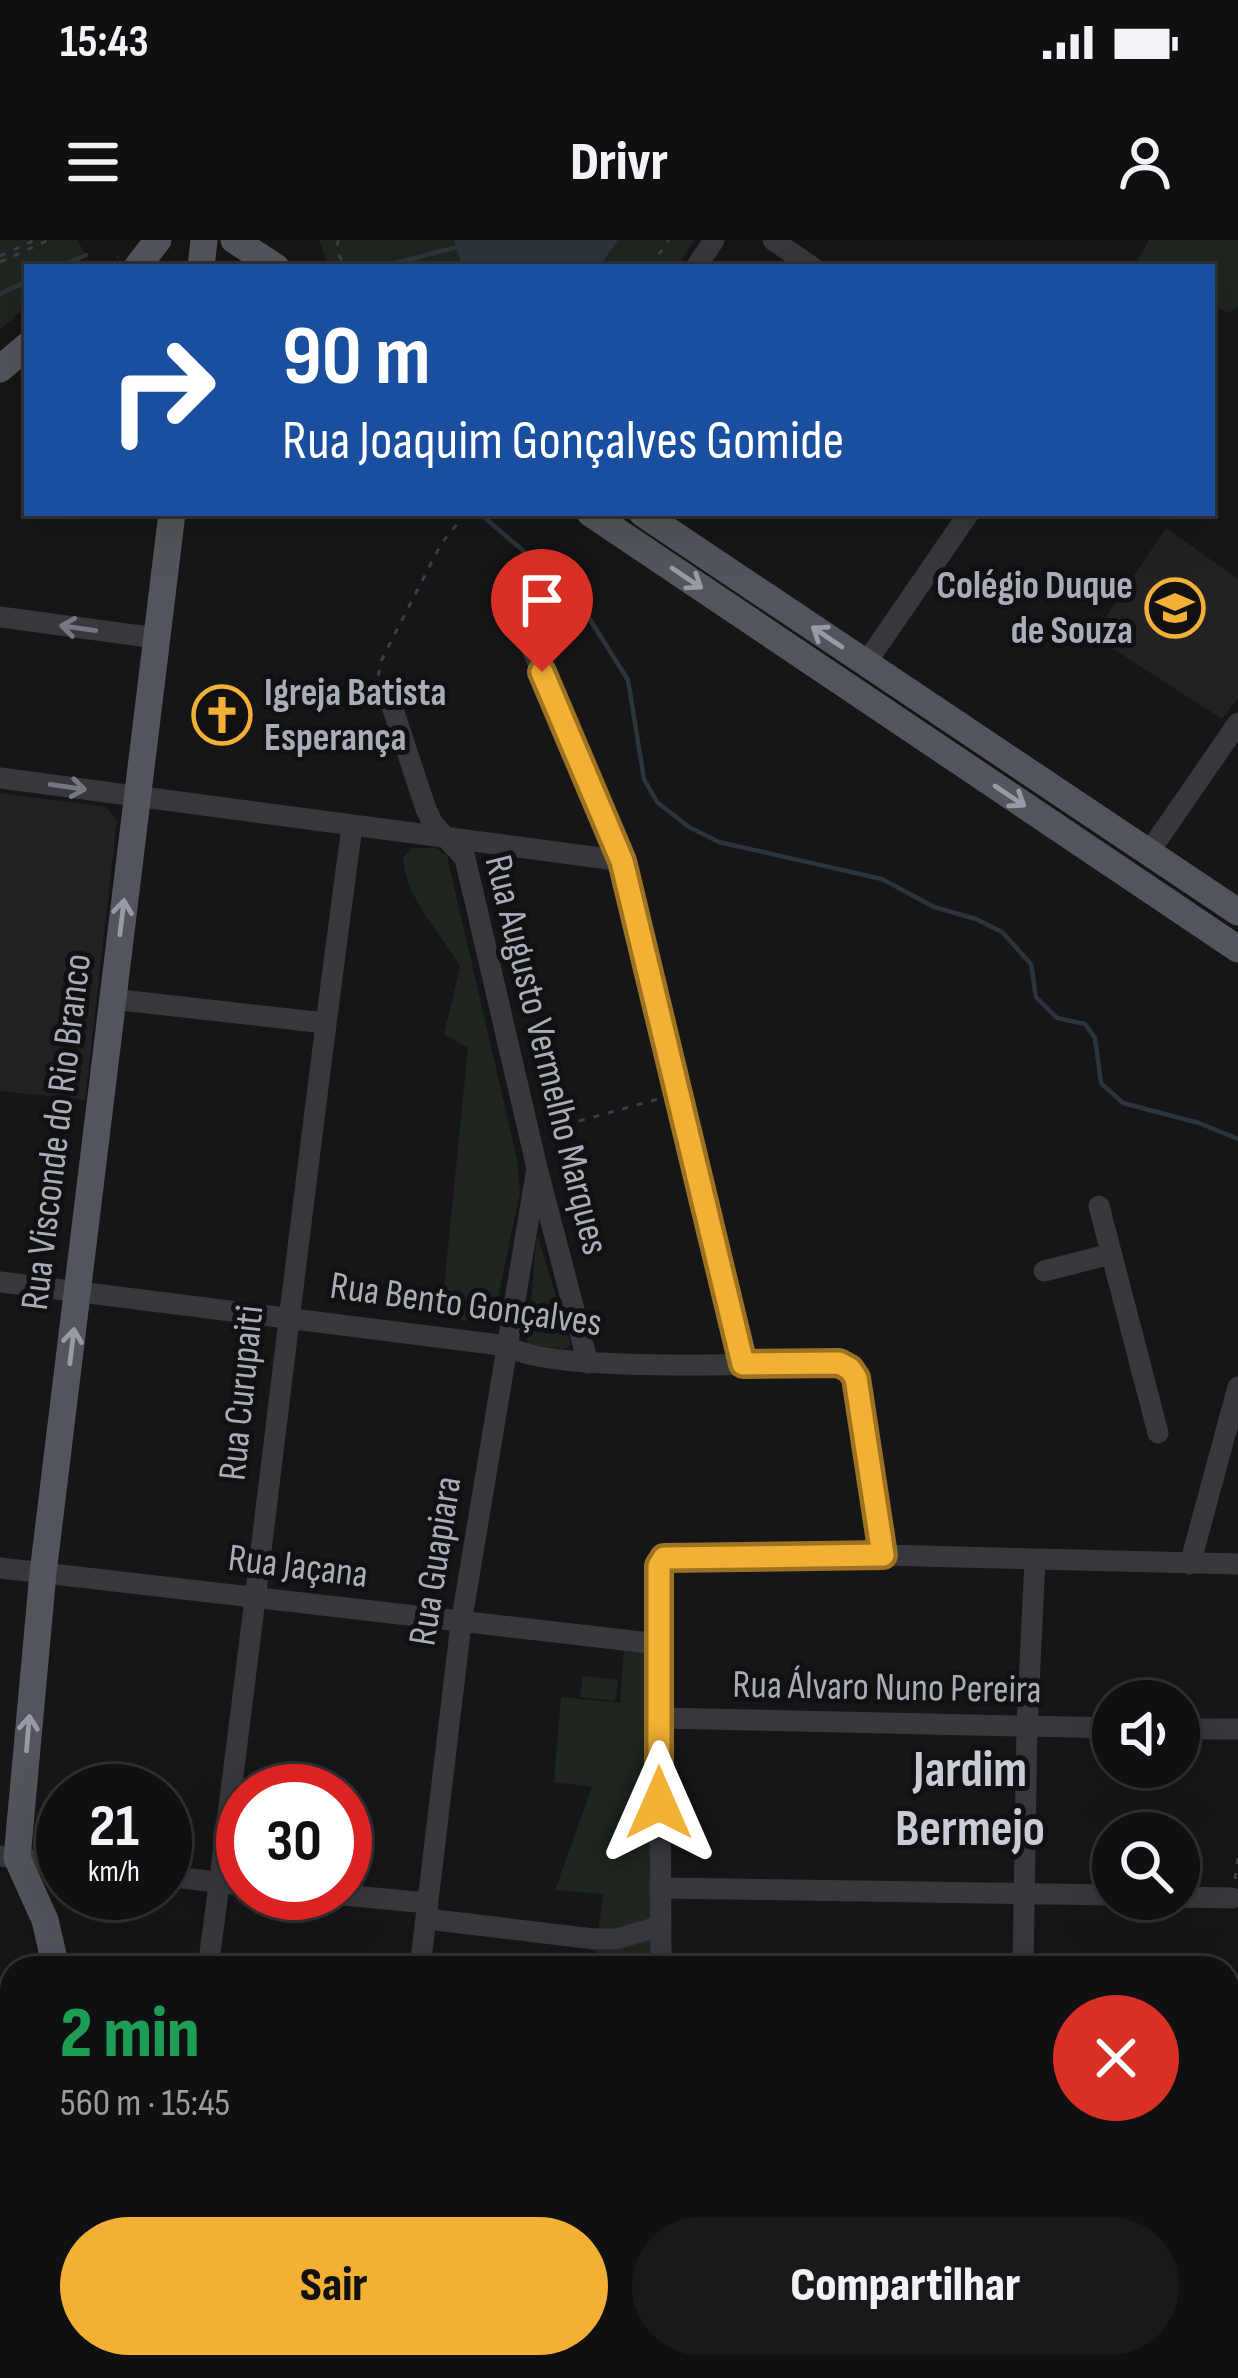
<!DOCTYPE html>
<html lang="pt">
<head>
<meta charset="utf-8">
<style>
	:root { --surface:#101012; --page:#19191b; --text:#f1f3f6; --muted:#9c9d9f; --line:#303032; --accent:#f2b134 }
	body { margin:0; font-family:"Sofia Sans Condensed",sans-serif; background:var(--page); color:var(--text); height:100vh; display:flex; flex-direction:column; font-size:45px; white-space:nowrap }
	* { box-sizing:border-box; margin:0 }
	p { font-size:39px; color:var(--muted) }
	.icon { flex:none; width:66px; height:66px; fill:none; stroke:currentColor; stroke-width:2; stroke-linecap:round; stroke-linejoin:round }
	.map { position:relative; flex:1; overflow:hidden }
	.side { position:absolute; left:0px; top:1716px; width:1239px; height:423px; display:flex; flex-direction:column; background:var(--surface); border-radius:36px 36px 0 0; box-shadow:0 12px 48px #0002,0 0 0 3px var(--line) }
	.side>* { flex:none }
	.top-card { position:absolute; left:24px; top:24px; width:1191px; height:252px; border-radius:0px; box-shadow:0 12px 48px #0002,0 0 0 3px var(--line); background:#1a4fa0; color:#fff; overflow:hidden }
	.tools { position:absolute; left:1092px; top:1440px; display:grid; gap:24px }
	.tools a { display:grid; place-items:center; width:108px; height:108px; border-radius:50%; background:var(--surface); box-shadow:0 12px 48px #0002,0 0 0 3px var(--line); font-size:60px }
	.speed { position:absolute; left:36px; top:1524px; display:flex; gap:24px; font-size:60px; font-weight:700; text-align:center }
	.speed>* { display:grid; place-content:center; width:156px; height:156px; border-radius:50%; background:var(--surface); box-shadow:0 12px 48px #0002,0 0 0 3px var(--line); line-height:1 }
	.speed small { font-size:30px; font-weight:400 }
	.speed .limit { border:18px solid #d22; background:#fff; color:#111 }
	.pin { position:absolute; display:grid; place-items:center; width:102px; height:102px; color:#fff; margin:-123px -51px; border-radius:50% 50% 50% 0; rotate:-45deg; box-shadow:0 0 12px #0007 }
	.pin .icon { rotate:45deg }
	.me { position:absolute; width:132px; margin:-66px; rotate:0deg; stroke-linejoin:round; filter:drop-shadow(0 0 9px #0008) }
	.turn { display:flex; align-items:center; gap:42px; height:252px; padding:0 60px; font-size:54px }
	.turn .icon { width:156px; height:156px; stroke-width:2.5 }
	.turn b { display:block; font-size:84px; line-height:102px }
	.round { display:grid; place-items:center; flex:none; width:126px; height:126px; border-radius:63px; background:var(--page) }
	.overview { display:flex; align-items:center; justify-content:space-between; height:204px; padding:0 60px }
	h1 { font-size:72px; font-weight:800; line-height:90px; color:#1e9e55 }
	.button { display:flex; gap:24px; margin-top:auto; padding:24px 60px }
	.button a { flex:1; height:138px; border-radius:72px; background:var(--accent); color:#111; font-size:48px; font-weight:800; line-height:138px; text-align:center }
	.button a+a { background:var(--page); color:var(--text) }
	.status { display:flex; justify-content:space-between; align-items:center; height:84px; padding:0 60px; background:var(--surface); direction:ltr }
	.status svg { height:33px; fill:currentColor }
	header { display:flex; justify-content:space-between; align-items:center; height:156px; padding:0 60px; background:var(--surface); font-size:54px; font-weight:800 }
	.map>svg:first-child { display:block }
	.built { fill:#222225 }
	.green { fill:#1e261f }
	.water { fill:#2c353c }
	.lines { fill:none; stroke-linecap:round; stroke-linejoin:round }
	.stream { stroke:#2c353c; stroke-width:4.5 }
	.path { stroke:#3d3f44; stroke-width:3; stroke-dasharray:6 9; stroke-linecap:butt }
	.minor { stroke:#37383d; stroke-width:21 }
	.major { stroke:#53555c; stroke-width:27 }
	.oneway { stroke:#979ba6 }
	.oneway2 { stroke:#757881 }
	.route-casing { stroke:#9d7322; stroke-width:30 }
	.route { stroke:#f2b134; stroke-width:21 }
	.labels { text-anchor:middle; dominant-baseline:central; stroke-width:10; stroke-linejoin:round; paint-order:stroke }
	.poi-label { font-size:39px; font-weight:bold; fill:#a8adb8; stroke:#111113; text-anchor:end }
	.street-label { font-size:39px; fill:#a8adb8; stroke:#111113 }
	.district-label { font-size:51px; font-weight:bold; fill:#c9ccd4; stroke:#111113 }
</style>
</head>
<body>
<div class="status"><b>15:43</b><svg viewBox="0 0 49 12"><path d="M0 12V9h3v3zM5 12V6h3v6zM10 12V3h3v9zM15 12V0h3v12zM26 1h20v11H26zM47 4h2v5h-2z"/></svg></div>
<header><svg class="icon" aria-label="menu" viewBox="0 0 24 24"><path d="M4 6h16M4 12h16M4 18h16"/></svg>Drivr<svg class="icon" aria-label="person" viewBox="0 0 24 24"><circle cx="12" cy="8" r="4"/><path d="M4 21q1-7 8-7t8 7"/></svg></header>
<div class="map">
<svg width="1238" height="2138" viewBox="0 0 1238 2138">
	<rect width="100%" height="100%" fill="#161618"/>
	<path class="built" d="M 1166,288 L 1238,339 L 1238,458 L 1222,479 L 1093,396 Z
		M 0,553 L 106,567 L 117,580 L 85,860 L 0,851 Z
		M 755,2127 L 977,2127 L 977,2138 L 758,2138 Z"/>
	<path class="green" d="M 0,0 L 77,0 L 86,15 L 73,27 L 27,27 L 27,66 L 0,90 Z
		M 319,0 L 695,0 L 677,27 L 328,27 Z
		M 1149,0 L 1238,0 L 1238,67 L 1227,73 L 1212,64 L 1212,27 L 1133,27 Z
		M 412,608 L 436,608 L 447,616 L 517,919 L 520,952 L 494,1077 L 485,1083 L 441,1077 L 468,808 L 444,794 L 460,727 C 442,693 405,659 403,618 Z
		M 537,995 L 571,1105 L 565,1109 L 527,1104 Z
		M 624,1407 L 644,1412 L 651,1421 L 656,1728 L 594,1728 L 603,1654 L 555,1650 L 592,1547 L 554,1542 L 561,1457 L 620,1463 Z
		M 583,1436 L 618,1440 L 615,1461 L 580,1457 Z
		M 684,2127 L 755,2127 L 758,2138 L 681,2138 Z"/>
	<path class="water" d="M 454,0 L 618,0 L 599,27 L 440,27 L 461,23 Z"/>
	<g class="lines">
		<path class="stream" d="M 59,27 L 86,15
			M 380,27 L 457,7
			M 0,54 L 27,41
			M 479,273 L 574,354 L 628,440 L 644,539 L 657,562 L 689,587 L 719,602 L 882,639 L 934,667 L 976,679 L 1002,692 L 1031,724 L 1036,757 L 1057,778 L 1085,784 L 1095,798 L 1101,843 L 1123,863 L 1199,883 L 1238,899
			M 714,2127 L 718,2138"/>
		<path class="path" d="M 338,0 L 337,11 L 345,27
			M 0,16 L 35,0
			M 0,22 L 49,0
			M 106,27 L 118,17
			M 650,27 L 669,0
			M 382,450 L 378,436 L 382,419 L 441,304 L 466,273
			M 550,889 L 662,858
			M 1235,1639 L 1238,1617
			M 0,1878 L 12,1878"/>
		<path class="minor" d="M 773,0 L 812,27
			M 696,27 L 714,0
			M 0,377 L 156,398
			M 526,395 L 623,621 L 743,1124
			M 866,423 L 969,273
			M 392,466 L 426,569 L 433,584 L 465,618 L 537,928 L 588,1123
			M 0,538 L 623,621
			M 1149,612 L 1238,483
			M 112,759 L 325,783
			M 1099,966 L 1158,1193
			M 1044,1031 L 1111,1014
			M 0,1042 L 508,1106 C 547,1134 779,1123 839,1123 L 850,1128 L 856,1138 L 882,1315
			M 1190,1324 L 1238,1147
			M 0,1328 L 659,1404
			M 659,1478 L 1113,1488
			M 1179,1489 L 1238,1489
			M 0,1616 L 63,1624
			M 165,1636 L 243,1645
			M 660,1648 L 1113,1655
			M 322,1653 L 428,1663
			M 1179,1657 L 1232,1658
			M 427,1679 L 594,1699 L 616,1699 L 661,1686
			M 208,1728 C 259,1348 300,967 352,587
			M 420,1728 L 461,1384 L 537,928
			M 661,1728 L 659,1326 L 664,1318 L 672,1315 L 882,1315 L 1238,1324
			M 1023,1728 L 1027,1487 L 1035,1320
			M 1227,1827 L 1238,1828
			M 1227,2000 L 1238,2000
			M 17,2127 L 106,2138
			M 1146,2127 L 1147,2138
			M 364,2138 L 366,2127
			M 558,2138 L 559,2127"/>
		<path class="major" d="M 234,0 L 276,27
			M 137,27 L 158,0
			M 201,27 L 204,0
			M 0,129 L 27,106
			M 590,273 L 1238,709
			M 642,273 L 1238,672
			M 56,1728 L 45,1680 L 17,1618 L 43,1333 L 172,273
			M 158,2127 L 161,2138"/>
	</g>
	<defs><path id="oneway-shaft" d="M-6 0H5M1.5-3L5.5 0L1.5 3" fill="none" stroke-width="1.6" stroke-linecap="round" stroke-linejoin="round" transform="scale(3)"/></defs>
	<g class="oneway">
		<use href="#oneway-shaft" transform="translate(687 338) rotate(34)"/>
		<use href="#oneway-shaft" transform="translate(827 397) rotate(-146)"/>
		<use href="#oneway-shaft" transform="translate(1010 556) rotate(34)"/>
		<use href="#oneway-shaft" transform="translate(122 677) rotate(-83)"/>
		<use href="#oneway-shaft" transform="translate(72 1106) rotate(-83)"/>
		<use href="#oneway-shaft" transform="translate(28 1493) rotate(-85)"/>
	</g>
	<g class="oneway2">
		<use href="#oneway-shaft" transform="translate(78 388) rotate(-172)"/>
		<use href="#oneway-shaft" transform="translate(68 547) rotate(8)"/>
	</g>
	<g class="lines">
		<g class="route-casing">
			<path id="route" d="M 542,432 L 622,621 L 743,1124 L 839,1123 L 850,1129 L 856,1138 L 883,1315 L 664,1318 L 659,1326 L 659,1563"/>
		</g>
		<use href="#route" class="route"/>
	</g>
	<defs>
		<g id="school-ring" transform="scale(3)"><circle r="9.5" fill="#111113" stroke="#f2b134" stroke-width="1.5"/><path d="M0-5L7-2L0 1L-7-2ZM-4 1L0 2.5L4 1V4Q0 6-4 4Z" fill="#f2b134"/></g>
		<g id="church-ring" transform="scale(3)"><circle r="9.5" fill="#111113" stroke="#f2b134" stroke-width="1.5"/><path d="M-1.2-6h2.4v3.5h3.3v2.4h-3.3V6h-2.4V-.1h-3.3v-2.4h3.3Z" fill="#f2b134"/></g>
	</defs>
	<g fill-rule="evenodd">
		<use href="#school-ring" x="1175" y="368"/>
		<use href="#church-ring" x="222" y="475"/>
	</g>
	<g class="labels">
		<g class="poi-label">
			<text x="1133" y="346">Colégio Duque<tspan x="1133" dy="45">de Souza</tspan></text>
			<text x="264" y="453" text-anchor="start">Igreja Batista<tspan x="264" dy="45">Esperança</tspan></text>
		</g>
		<g class="street-label">
			<text transform="translate(546 815) rotate(76)">Rua Augusto Vermelho Marques</text>
			<text transform="translate(57 892) rotate(-83)">Rua Visconde do Rio Branco</text>
			<text transform="translate(466 1065) rotate(8)">Rua Bento Gonçalves</text>
			<text transform="translate(242 1153) rotate(-84)">Rua Curupaiti</text>
			<text transform="translate(436 1321) rotate(-81)">Rua Guapiara</text>
			<text transform="translate(298 1327) rotate(7)">Rua Jaçana</text>
			<text transform="translate(887 1448) rotate(1)">Rua Álvaro Nuno Pereira</text>
		</g>
		<g class="district-label">
			<text x="970" y="1530">Jardim<tspan x="970" dy="59">Bermejo</tspan></text>
		</g>
	</g>
</svg>
<div class="tools">
<a><svg class="icon" aria-label="sound" viewBox="0 0 24 24"><path d="M4 9h4l5-4v14l-5-4H4zM17 9q2 3 0 6"/></svg></a>
<a><svg class="icon" aria-label="search" viewBox="0 0 24 24"><circle cx="10" cy="10" r="6"/><path d="M15 15l6 6"/></svg></a>
</div>
<div class="speed"><div>21<small>km/h</small></div><div class="limit">30</div></div>
<div class="pin" style="left:542px;top:432px;background:#d93025"><svg class="icon" aria-label="arrive" viewBox="0 0 24 24"><path d="M6 21V4h12l-3 4 3 4H6"/></svg></div>
<svg class="me" style="left:659px;top:1563px" viewBox="-20 -20 40 40"><path d="M0-17L14 15 0 8-14 15z" fill="#f2b134" stroke="#fff" stroke-width="4"/></svg>
<div class="top-card">
<div class="turn"><svg class="icon" aria-label="right" viewBox="0 0 24 24"><path d="M7 20v-9h11M14 6l5 5-5 5"/></svg><div><b>90 m</b>Rua Joaquim Gonçalves Gomide</div></div>
</div>
<section class="side">
<div class="overview"><div><h1>2 min</h1><p>560 m · 15:45</p></div><a class="round" style="background:#d93025;color:#fff"><svg class="icon" aria-label="close" viewBox="0 0 24 24"><path d="M6 6l12 12M18 6L6 18"/></svg></a></div>
<div class="button"><a>Sair</a><a>Compartilhar</a></div>
</section>
</div>
</body>
</html>
